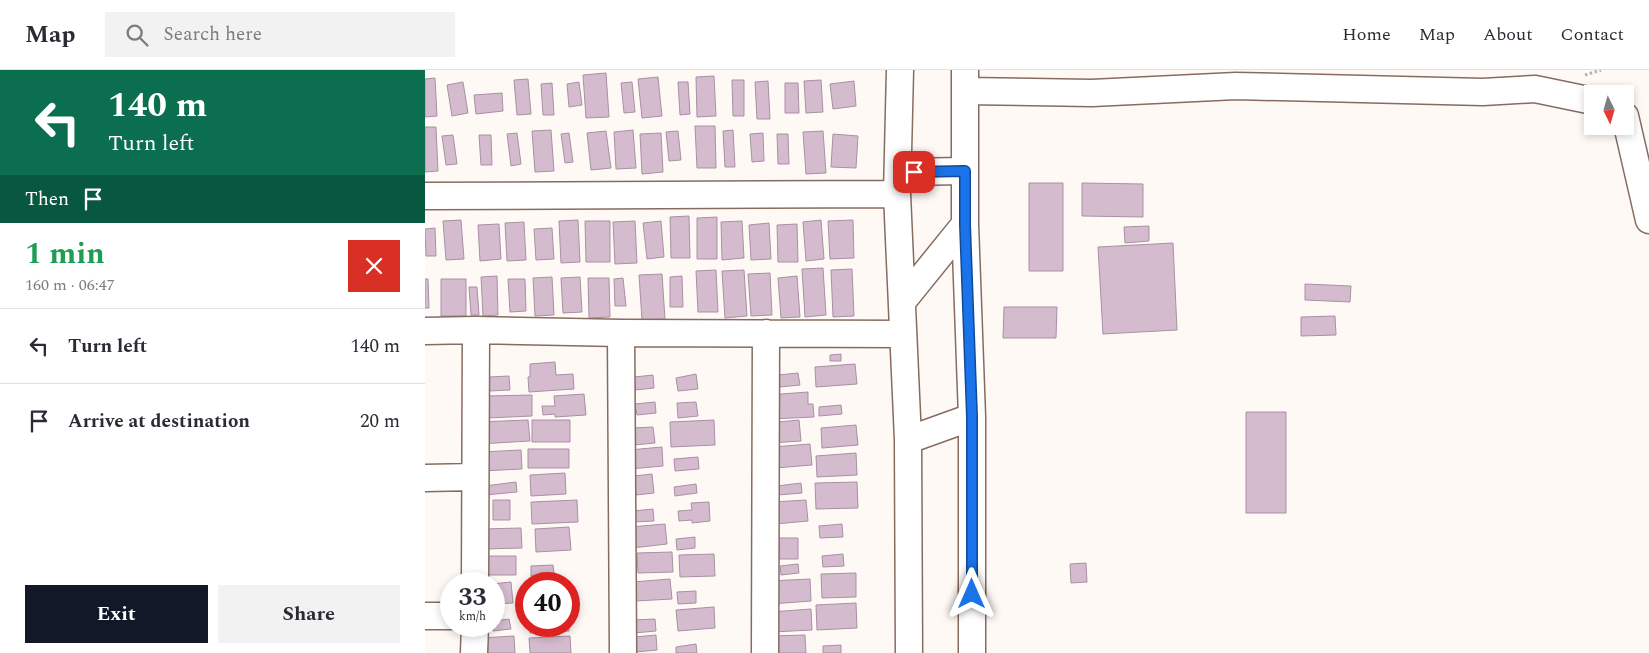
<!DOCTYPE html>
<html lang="en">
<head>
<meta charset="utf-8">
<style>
	:root { --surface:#fff; --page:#f2f2f3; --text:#2b2b33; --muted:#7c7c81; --line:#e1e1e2; --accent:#111827 }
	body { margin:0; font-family:Spectral,serif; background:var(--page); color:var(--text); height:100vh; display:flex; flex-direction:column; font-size:19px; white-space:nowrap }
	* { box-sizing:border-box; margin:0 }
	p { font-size:16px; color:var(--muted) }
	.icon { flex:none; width:28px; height:28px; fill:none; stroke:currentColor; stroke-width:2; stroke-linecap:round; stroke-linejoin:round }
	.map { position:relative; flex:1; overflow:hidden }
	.side { display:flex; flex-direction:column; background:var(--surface); width:425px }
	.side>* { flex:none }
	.top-card { background:#0b6e4f; color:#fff; overflow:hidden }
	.needle { width:32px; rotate:175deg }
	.controls { position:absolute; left:1159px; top:15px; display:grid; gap:10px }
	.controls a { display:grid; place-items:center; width:50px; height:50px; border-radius:0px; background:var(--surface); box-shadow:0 2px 8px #0003; font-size:25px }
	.speed { position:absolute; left:15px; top:502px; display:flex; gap:10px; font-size:25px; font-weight:700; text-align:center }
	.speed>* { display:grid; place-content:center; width:65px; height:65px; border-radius:50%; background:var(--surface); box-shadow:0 2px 8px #0003; line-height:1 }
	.speed small { font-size:12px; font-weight:400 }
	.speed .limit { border:8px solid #d22; background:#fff; color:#111 }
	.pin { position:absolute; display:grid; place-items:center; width:42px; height:42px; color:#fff; margin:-21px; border-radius:10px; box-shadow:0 2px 8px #0006 }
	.me { position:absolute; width:55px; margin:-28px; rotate:0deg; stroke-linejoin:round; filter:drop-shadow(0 0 4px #0008) }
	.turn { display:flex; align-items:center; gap:18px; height:105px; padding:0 25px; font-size:22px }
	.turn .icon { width:65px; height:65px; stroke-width:2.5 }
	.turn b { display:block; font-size:35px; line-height:42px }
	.then { display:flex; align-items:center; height:48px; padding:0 25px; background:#0003; gap:10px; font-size:19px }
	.round { display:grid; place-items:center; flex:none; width:52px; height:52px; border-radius:0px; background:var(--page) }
	.headline { display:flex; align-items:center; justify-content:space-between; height:85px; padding:0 25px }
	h1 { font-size:30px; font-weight:700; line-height:38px; color:#1e9e55 }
	.button { display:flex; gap:10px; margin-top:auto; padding:10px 25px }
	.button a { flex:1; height:58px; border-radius:0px; background:var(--accent); color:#fff; font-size:20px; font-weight:700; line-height:58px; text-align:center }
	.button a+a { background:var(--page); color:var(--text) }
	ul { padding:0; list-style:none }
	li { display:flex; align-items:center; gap:15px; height:75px; padding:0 25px; border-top:1px solid var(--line) }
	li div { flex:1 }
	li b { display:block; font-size:19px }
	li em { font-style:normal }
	header { display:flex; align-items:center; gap:30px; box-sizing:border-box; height:70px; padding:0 25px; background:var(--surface); border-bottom:1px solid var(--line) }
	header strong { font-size:24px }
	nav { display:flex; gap:28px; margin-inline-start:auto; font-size:18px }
	.search { width:350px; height:45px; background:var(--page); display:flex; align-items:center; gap:12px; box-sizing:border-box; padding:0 18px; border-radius:0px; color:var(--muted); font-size:19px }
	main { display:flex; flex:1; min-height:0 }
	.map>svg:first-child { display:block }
	.building { fill:#d4bbce; stroke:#a890a3 }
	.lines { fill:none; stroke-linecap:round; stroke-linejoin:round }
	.minor-casing { stroke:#866c60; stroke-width:29 }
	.path { stroke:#b8b0ac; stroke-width:3; stroke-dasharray:2.5 2.5; stroke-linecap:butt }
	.minor { stroke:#fff; stroke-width:26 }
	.route-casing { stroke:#114b97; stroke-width:12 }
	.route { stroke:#1a73e8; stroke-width:9 }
</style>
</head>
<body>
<header>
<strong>Map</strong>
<div class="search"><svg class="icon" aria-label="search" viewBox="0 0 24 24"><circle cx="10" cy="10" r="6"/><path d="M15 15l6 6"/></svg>Search here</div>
<nav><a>Home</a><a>Map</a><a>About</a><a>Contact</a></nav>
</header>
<main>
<section class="side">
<div class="top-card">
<div class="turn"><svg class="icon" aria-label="left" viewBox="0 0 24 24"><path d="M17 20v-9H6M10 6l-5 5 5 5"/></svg><div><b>140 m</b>Turn left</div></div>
<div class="then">Then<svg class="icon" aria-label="arrive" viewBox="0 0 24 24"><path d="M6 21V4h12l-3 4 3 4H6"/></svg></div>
</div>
<div class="headline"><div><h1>1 min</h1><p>160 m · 06:47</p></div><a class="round" style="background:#d93025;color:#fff"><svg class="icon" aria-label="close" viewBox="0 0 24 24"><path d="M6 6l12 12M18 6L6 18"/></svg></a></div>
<ul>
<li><svg class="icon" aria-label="left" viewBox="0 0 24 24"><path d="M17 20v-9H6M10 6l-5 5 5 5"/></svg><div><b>Turn left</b></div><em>140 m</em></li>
<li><svg class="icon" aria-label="arrive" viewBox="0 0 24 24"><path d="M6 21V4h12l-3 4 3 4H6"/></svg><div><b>Arrive at destination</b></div><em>20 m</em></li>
</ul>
<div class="button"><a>Exit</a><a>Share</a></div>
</section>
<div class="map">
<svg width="1224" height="583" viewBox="0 0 1224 583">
	<rect width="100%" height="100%" fill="#fff9f6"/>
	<path class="building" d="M 181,3 L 184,47 L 161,48 L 158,5 Z
		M 289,6 L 291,46 L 272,47 L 271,7 Z
		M 233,7 L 237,46 L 217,48 L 213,9 Z
		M 10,8 L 12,46 L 0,47 L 0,9 Z
		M 103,9 L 106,44 L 92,45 L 89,10 Z
		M 307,10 L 319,10 L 319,46 L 308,46 Z
		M 396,10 L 398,42 L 381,43 L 379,11 Z
		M 343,11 L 345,49 L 332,49 L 330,12 Z
		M 429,11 L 431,36 L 408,39 L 405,14 Z
		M 38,12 L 43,43 L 27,46 L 22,15 Z
		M 154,12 L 157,35 L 144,37 L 142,14 Z
		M 207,12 L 210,42 L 199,43 L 196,13 Z
		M 253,12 L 263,12 L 265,44 L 255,45 Z
		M 127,13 L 129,45 L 118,45 L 116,14 Z
		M 360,13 L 373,13 L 374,43 L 360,43 Z
		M 77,23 L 78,41 L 51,44 L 49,25 Z
		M 270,56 L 290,56 L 291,98 L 272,98 Z
		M 0,57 L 11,57 L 13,101 L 0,102 Z
		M 126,60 L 129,101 L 110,102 L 107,61 Z
		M 208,60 L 211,98 L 191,99 L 189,62 Z
		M 308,60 L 310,97 L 300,97 L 298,61 Z
		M 181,61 L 186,98 L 166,100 L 162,63 Z
		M 253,61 L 256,90 L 244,91 L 241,62 Z
		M 398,61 L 401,103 L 381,104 L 378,62 Z
		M 92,63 L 96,94 L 86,96 L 82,64 Z
		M 144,63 L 148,92 L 140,93 L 136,64 Z
		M 236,63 L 238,102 L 217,104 L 215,64 Z
		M 338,63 L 339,91 L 327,92 L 325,64 Z
		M 352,64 L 363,64 L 364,94 L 353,94 Z
		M 408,64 L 433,66 L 431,98 L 406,97 Z
		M 28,65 L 32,94 L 21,95 L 17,66 Z
		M 54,65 L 66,65 L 67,95 L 56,95 Z
		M 604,113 L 638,113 L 638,201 L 604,201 Z
		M 657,113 L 718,114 L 718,147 L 657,146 Z
		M 264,146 L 265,188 L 246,188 L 245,147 Z
		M 292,147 L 292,189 L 272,189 L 272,148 Z
		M 36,150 L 39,189 L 21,190 L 18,151 Z
		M 153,150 L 155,192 L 136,193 L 134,151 Z
		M 396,150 L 399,189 L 381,191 L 378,152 Z
		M 428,150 L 429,188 L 405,189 L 403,151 Z
		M 160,151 L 185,151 L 185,192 L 161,192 Z
		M 210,151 L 212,193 L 190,194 L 188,152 Z
		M 236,151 L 239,187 L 222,189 L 218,153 Z
		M 317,151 L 319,188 L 297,190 L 296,152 Z
		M 99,152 L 101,190 L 82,191 L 80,153 Z
		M 344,153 L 346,189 L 326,190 L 324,155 Z
		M 74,154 L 76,189 L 55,191 L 53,155 Z
		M 372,154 L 373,192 L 353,192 L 352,155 Z
		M 724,156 L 724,171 L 700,173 L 699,157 Z
		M 10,158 L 11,186 L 1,186 L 0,159 Z
		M 127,158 L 129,189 L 111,190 L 109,159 Z
		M 748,173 L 752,260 L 678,264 L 673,177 Z
		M 398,198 L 401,245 L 380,247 L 377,199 Z
		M 427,199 L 429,246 L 408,247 L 406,200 Z
		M 291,200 L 293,242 L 273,242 L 271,201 Z
		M 319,200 L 322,246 L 300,248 L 297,201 Z
		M 345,203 L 347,245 L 326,246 L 323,204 Z
		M 237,204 L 240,249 L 217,250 L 214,205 Z
		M 72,206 L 73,245 L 58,246 L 56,207 Z
		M 257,206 L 258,237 L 245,237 L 245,207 Z
		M 372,206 L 375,247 L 356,248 L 353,208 Z
		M 127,207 L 129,245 L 110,246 L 108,208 Z
		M 155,207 L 157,242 L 138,243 L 136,208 Z
		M 163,208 L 184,208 L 185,247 L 164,248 Z
		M 198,208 L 201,236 L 190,236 L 189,209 Z
		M 0,209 L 3,209 L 4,238 L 0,238 Z
		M 16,209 L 41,209 L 41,246 L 16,246 Z
		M 83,209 L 100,209 L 101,241 L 85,242 Z
		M 880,214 L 926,216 L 925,232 L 880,230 Z
		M 44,217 L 52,217 L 54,245 L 46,245 Z
		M 579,237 L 632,237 L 631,268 L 578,268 Z
		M 910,246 L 911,265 L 876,266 L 876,247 Z
		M 416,284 L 416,291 L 405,291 L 405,285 Z
		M 130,292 L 131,305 L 148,304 L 149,319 L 104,322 L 103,307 L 105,307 L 105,294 Z
		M 430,294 L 432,314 L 391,317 L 390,297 Z
		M 373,303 L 375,315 L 355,317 L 353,305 Z
		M 271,304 L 273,319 L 253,321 L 251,308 Z
		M 228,305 L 229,318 L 210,320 L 209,307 Z
		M 84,306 L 85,320 L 64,321 L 64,307 Z
		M 383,322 L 383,334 L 388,334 L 389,347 L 345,349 L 343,325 Z
		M 159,324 L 161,345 L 130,347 L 130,344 L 118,345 L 117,336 L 130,336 L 129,326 Z
		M 107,325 L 107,346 L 62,348 L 61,326 Z
		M 230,332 L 231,343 L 212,345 L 210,334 Z
		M 271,332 L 273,346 L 253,348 L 252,333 Z
		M 416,335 L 417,344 L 394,346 L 394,337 Z
		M 821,342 L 861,342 L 861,443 L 821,443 Z
		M 103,350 L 105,371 L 54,374 L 53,352 Z
		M 107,350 L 145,350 L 145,372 L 107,372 Z
		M 289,350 L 290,375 L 246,377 L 245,352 Z
		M 374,350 L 376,371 L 346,373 L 344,353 Z
		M 431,355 L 433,375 L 397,378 L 396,358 Z
		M 228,357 L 230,373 L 209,375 L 208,358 Z
		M 385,374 L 387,395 L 350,398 L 348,377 Z
		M 237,377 L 238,396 L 205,399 L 204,380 Z
		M 103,379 L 144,379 L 144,398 L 103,398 Z
		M 96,380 L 97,399 L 57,401 L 56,382 Z
		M 431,383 L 432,405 L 392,407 L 391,386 Z
		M 273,387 L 274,399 L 250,401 L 249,389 Z
		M 140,403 L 141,424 L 106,426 L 105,405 Z
		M 227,404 L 229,423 L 211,425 L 209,406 Z
		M 91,412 L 92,422 L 60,425 L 59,416 Z
		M 432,412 L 433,438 L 391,439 L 390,413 Z
		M 376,413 L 377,423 L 353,425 L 352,416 Z
		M 271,414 L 272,423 L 250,426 L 249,417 Z
		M 68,430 L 85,430 L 85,450 L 68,450 Z
		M 152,430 L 153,452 L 107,454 L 106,432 Z
		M 381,430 L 383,451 L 350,454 L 348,432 Z
		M 284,432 L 285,451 L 267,453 L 267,450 L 254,451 L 253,441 L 267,440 L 266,433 Z
		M 228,439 L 229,451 L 209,452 L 208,441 Z
		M 240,454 L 242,474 L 207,478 L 205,457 Z
		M 417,454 L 418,467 L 395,468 L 394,456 Z
		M 144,457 L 146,480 L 111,482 L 110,459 Z
		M 96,458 L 97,478 L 59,479 L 58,459 Z
		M 270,467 L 270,478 L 252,480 L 251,469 Z
		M 354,468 L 373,468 L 373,489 L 354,489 Z
		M 247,482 L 248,502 L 213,503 L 212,483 Z
		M 289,484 L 290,506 L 255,507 L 254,485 Z
		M 418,484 L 419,496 L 398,497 L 397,486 Z
		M 55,486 L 91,486 L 91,505 L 55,505 Z
		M 661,493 L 662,512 L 646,513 L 645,494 Z
		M 373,494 L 374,503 L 356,505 L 355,496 Z
		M 128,495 L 129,504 L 106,506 L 106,496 Z
		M 431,503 L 431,527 L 397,528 L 396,504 Z
		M 245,509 L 247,529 L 210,531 L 208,512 Z
		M 385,509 L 386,531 L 346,534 L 344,511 Z
		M 86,512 L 88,533 L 69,534 L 69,514 L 66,514 Z
		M 271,521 L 271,533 L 253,534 L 252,522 Z
		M 431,533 L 432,558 L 392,560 L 391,535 Z
		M 289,537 L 290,558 L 253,561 L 251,540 Z
		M 386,539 L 387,560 L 347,562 L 346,542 Z
		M 84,549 L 86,559 L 68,561 L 69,551 Z
		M 230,549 L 231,561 L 209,563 L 208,550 Z
		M 105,556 L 144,556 L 144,561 L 105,563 Z
		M 231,565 L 232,580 L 211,582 L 210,567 Z
		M 380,565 L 381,583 L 348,583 L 347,566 Z
		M 89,566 L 90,583 L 57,583 L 56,568 Z
		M 145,566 L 146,583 L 105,583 L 104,568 Z
		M 271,574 L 272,583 L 251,583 L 251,577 Z
		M 416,575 L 416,583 L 398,583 L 398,576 Z"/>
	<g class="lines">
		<g class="minor-casing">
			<path id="minor" d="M 475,0 L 472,124 L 483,370 L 484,583
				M 540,0 L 540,154 L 547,347 L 547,583
				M 540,21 L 667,23 L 811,16 L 1058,22 L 1110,19 L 1168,31
				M 1200,46 L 1224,150
				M 473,102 L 540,101
				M 0,126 L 472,124
				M 477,232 L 540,154
				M 0,261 L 51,260 L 196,263 L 478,264
				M 196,263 L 198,583
				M 483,370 L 547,347
				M 0,408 L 49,407
				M 50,514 L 51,260
				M 0,546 L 26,546
				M 49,583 L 50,556
				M 340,583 L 341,263"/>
		</g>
		<path class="path" d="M 1160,5 L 1176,0"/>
		<use href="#minor" class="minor"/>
	</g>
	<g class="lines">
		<g class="route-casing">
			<path id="route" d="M 489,102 L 540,101 L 540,154 L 547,347 L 547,524"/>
		</g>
		<use href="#route" class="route"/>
	</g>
</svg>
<div class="controls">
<a><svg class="needle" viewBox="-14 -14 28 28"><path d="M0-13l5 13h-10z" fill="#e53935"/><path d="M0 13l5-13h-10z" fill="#7c7c81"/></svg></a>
</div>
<div class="speed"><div>33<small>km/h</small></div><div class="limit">40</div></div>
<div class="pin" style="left:489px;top:102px;background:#d93025"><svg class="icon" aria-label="arrive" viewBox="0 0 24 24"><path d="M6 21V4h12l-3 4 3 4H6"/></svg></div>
<svg class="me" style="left:547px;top:524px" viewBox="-20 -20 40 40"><path d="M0-17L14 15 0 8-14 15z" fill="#1a73e8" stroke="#fff" stroke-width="4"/></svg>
</div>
</main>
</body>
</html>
